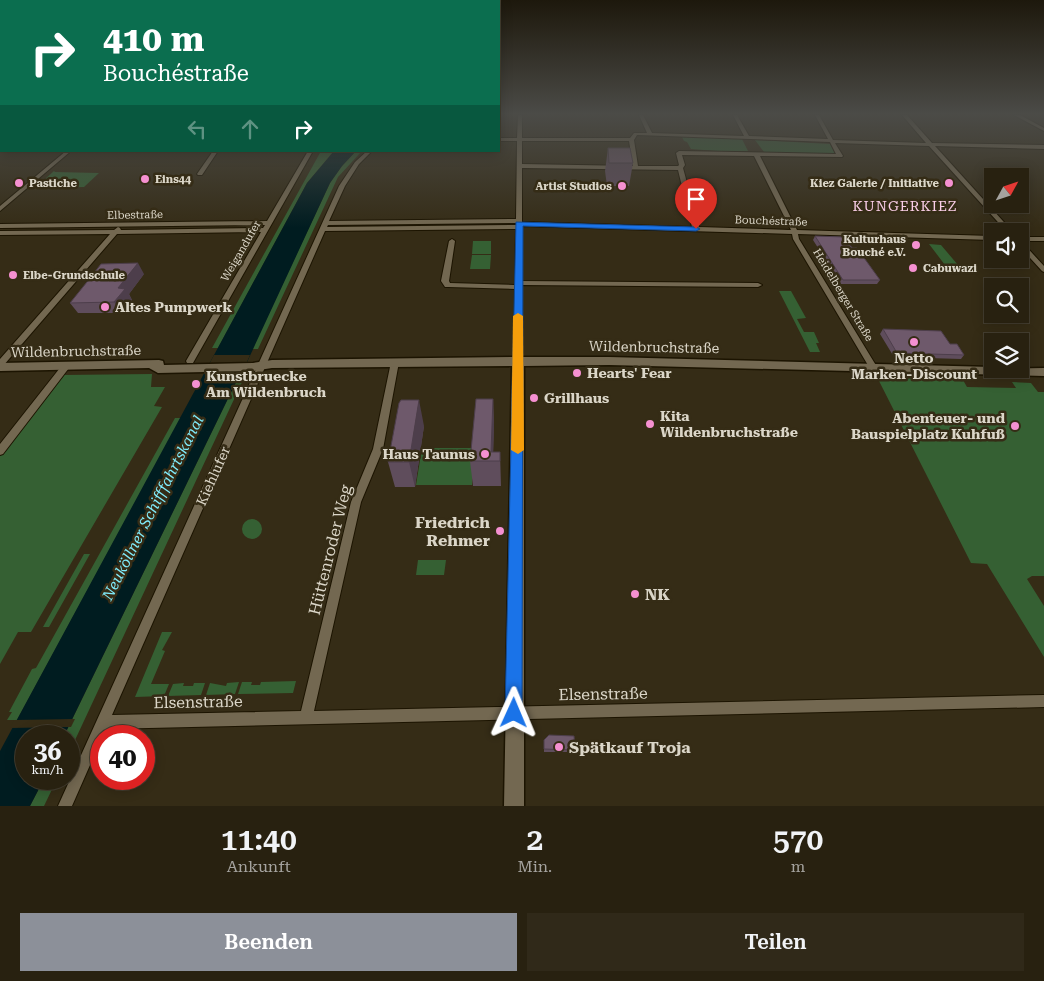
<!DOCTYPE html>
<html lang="de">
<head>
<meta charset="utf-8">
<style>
	:root { --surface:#282110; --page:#302919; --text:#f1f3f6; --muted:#a5a39f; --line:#443e30; --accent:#8c9099 }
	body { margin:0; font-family:"Roboto Serif",serif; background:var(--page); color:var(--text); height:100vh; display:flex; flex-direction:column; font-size:19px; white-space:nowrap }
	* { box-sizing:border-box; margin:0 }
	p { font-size:16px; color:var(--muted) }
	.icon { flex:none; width:28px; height:28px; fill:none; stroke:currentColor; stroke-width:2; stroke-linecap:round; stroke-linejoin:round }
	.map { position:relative; height:806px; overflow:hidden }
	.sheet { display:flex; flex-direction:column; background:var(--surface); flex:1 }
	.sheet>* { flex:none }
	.top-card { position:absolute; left:0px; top:0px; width:500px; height:152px; box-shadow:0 2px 12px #0003,0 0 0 1px var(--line); background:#0b6e4f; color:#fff; overflow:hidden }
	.needle { width:32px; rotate:50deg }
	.tools { position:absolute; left:984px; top:168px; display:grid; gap:10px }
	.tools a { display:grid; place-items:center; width:45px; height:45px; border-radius:0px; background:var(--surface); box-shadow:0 2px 12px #0003,0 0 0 1px var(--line); font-size:25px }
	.speed { position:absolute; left:15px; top:725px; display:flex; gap:10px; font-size:25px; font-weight:700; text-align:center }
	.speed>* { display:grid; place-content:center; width:65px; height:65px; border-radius:50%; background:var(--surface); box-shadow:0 2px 12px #0003,0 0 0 1px var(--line); line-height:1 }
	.speed small { font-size:12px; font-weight:400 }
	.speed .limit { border:8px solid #d22; background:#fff; color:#111 }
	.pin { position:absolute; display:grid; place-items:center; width:42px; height:42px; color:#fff; margin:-51px -21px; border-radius:50% 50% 50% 0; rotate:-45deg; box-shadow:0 0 5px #0007 }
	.pin .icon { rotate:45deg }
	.me { position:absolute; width:55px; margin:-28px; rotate:1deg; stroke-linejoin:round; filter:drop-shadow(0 0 4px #0008) }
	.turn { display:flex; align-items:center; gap:18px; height:105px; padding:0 20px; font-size:22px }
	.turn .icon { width:65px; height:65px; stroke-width:2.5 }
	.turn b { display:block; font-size:35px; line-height:42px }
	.lanes { display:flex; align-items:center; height:48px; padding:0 20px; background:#0003; justify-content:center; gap:25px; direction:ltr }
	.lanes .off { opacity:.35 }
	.eta { display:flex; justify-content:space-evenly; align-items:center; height:85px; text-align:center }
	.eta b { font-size:30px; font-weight:600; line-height:35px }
	.button { display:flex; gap:10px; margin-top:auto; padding:10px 20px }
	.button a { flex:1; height:58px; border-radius:0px; background:var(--accent); color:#fff; font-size:20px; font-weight:600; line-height:58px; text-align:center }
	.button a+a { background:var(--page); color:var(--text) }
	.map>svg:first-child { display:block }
	.green { fill:#356033 }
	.water { fill:#001c20 }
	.pier { fill:#352c16 }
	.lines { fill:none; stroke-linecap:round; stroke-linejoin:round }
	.street-casing { stroke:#1c1401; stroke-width:2 }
	.secondary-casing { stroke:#1c1401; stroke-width:3 }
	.street { fill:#736851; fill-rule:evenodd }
	.secondary { fill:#736851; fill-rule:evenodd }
	.wall { fill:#5f4d5c }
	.shaded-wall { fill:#4d3e4b }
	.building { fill:#6e596b; stroke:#4d3e4b }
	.route { fill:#1a73e8; stroke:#114b97 }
	.slow { fill:#f59e0b }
	.poi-dot { fill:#f590d1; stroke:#352c16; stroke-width:2 }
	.labels { text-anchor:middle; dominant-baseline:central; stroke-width:5; stroke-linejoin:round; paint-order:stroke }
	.far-poi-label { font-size:11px; font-weight:bold; fill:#dbd6c8; stroke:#352c16; text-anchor:start }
	.far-street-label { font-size:11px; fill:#dbd6c8; stroke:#352c16 }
	.far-quarter-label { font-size:14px; letter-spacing:1px; fill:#facee8; stroke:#352c16 }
	.poi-label { font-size:14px; font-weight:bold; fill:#dbd6c8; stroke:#352c16; text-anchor:start }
	.street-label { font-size:14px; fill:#dbd6c8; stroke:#352c16 }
	.water-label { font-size:15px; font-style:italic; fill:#80edfd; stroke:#352c16 }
	.near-poi-label { font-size:16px; font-weight:bold; fill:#dbd6c8; stroke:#352c16; text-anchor:start }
	.near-street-label { font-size:16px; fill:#dbd6c8; stroke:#352c16 }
</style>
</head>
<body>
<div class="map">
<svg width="1044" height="806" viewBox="0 0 1044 806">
	<rect width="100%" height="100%" fill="#352c16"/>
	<path class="green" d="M 682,137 L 741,137 L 748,151 L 730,152 L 691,149 L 687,142 L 684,141 Z
		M 755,140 L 830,144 L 835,153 L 826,155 L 764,152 Z
		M 321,151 L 334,151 L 307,183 L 218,348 L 212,348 Z
		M 356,151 L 362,151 L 338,177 L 258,349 L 252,349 L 330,183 L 342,166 Z
		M 54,171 L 55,172 L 99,173 L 84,187 L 35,188 Z
		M 473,241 L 491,241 L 491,254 L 472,254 Z
		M 929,244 L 941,245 L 958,265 L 945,265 Z
		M 472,255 L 491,255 L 490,269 L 470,269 Z
		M 779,291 L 791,291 L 806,318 L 797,319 L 804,332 L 814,332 L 819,343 L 816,343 L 820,352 L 810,352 Z
		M 152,374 L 151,387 L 165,387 L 154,406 L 162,407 L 31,632 L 18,632 L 0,664 L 0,455 L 62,375 Z
		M 877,377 L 963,380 L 967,387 L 1016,388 L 1012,382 L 1031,383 L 1038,392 L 1044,392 L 1044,576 L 1032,576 L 1027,579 L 1044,606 L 1044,657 L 987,564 L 971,563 Z
		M 237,380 L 243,380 L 69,753 L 69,736 L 64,736 Z
		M 175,418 L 181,418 L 17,720 L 7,720 L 12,712 L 9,712 L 32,669 L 36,668 Z
		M 422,448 L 474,448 L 472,485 L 416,485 Z
		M242 529a10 10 0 1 1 20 0a10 10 0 1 1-20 0Z
		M 84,554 L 90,554 L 49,627 L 43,627 Z
		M 418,560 L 446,560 L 444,575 L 416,575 Z
		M 162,632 L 172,632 L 162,650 L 165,651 L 151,684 L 169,684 L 164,696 L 135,697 Z
		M 296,681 L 293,693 L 238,694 L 242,682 L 252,682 L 251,685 L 260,685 L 261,682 Z
		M 239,682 L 235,694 L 206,695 L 210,683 L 226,686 L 227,683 Z
		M 184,683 L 183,686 L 193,686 L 194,683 L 205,683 L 201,695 L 168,696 L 173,684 Z
		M 44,779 L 57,779 L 44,806 L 30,806 Z"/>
	<path class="water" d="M 334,151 L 356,151 L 342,166 L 330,183 L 242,373 L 240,374 L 64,736 L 26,736 L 26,779 L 44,779 L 30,806 L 0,806 L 0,751 L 307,183 Z"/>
	<path class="pier" d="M 214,355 L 250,355 L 242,373 L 204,374 Z
		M 75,719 L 71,727 L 10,728 L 14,720 Z"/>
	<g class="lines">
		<g class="street-casing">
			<path id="street" d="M 518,115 L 522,115 L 522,138 L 630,138 L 634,133 L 647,133 L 639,115 L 643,115 L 652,133 L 744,136 L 733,115 L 737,115 L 749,136 L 828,139 L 815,115 L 819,115 L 833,140 L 926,143 L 902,115 L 907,115 L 932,143 L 1044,145 L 1044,149 L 935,146 L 1012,231 L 1006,231 L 929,146 L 835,143 L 843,156 L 842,157 L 760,156 L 797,230 L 992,236 L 992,240 L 798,234 L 799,239 L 877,367 L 873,370 L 869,367 L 793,239 L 792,234 L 522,226 L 522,281 L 758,283 L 762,285 L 758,287 L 522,285 L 522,361 L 518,364 L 514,361 L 515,289 L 448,287 L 445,287 L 441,281 L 449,241 L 452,239 L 455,241 L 449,281 L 450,283 L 515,285 L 516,229 L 325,231 L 112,715 L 301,711 L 351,502 L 373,449 L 391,362 L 395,359 L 399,362 L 383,449 L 361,502 L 314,711 L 1044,695 L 1044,707 L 106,729 L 103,736 L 101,736 L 101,740 L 72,806 L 58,806 L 339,186 L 355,162 L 367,151 L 372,151 L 359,164 L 345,186 L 329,221 L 516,219 L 517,141 L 499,141 L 499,138 L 517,138 ZM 637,135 L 830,142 L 836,154 L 679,151 L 676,153 L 679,165 L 678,166 L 638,166 L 634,140 ZM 522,141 L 629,141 L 633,166 L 522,164 ZM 682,155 L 754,156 L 791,230 L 699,227 L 683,168 L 685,165 ZM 522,168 L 678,170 L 692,227 L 522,222 ZM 516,223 L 516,225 L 327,227 L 328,225 Z
				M 1014,115 L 1020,115 L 1044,128 L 1044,131 Z
				M 0,141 L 1,142 L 1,144 L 0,145 Z
				M 66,151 L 71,151 L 0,211 L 0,206 Z
				M 213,151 L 218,151 L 202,175 L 198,175 L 197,174 Z
				M 308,151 L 313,151 L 193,363 L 187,363 L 186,361 L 261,232 L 117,234 L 3,366 L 0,367 L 0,359 L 110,234 L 0,235 L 0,231 L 114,230 L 118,227 L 120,228 L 121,230 L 263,228 L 265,225 L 0,228 L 0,224 L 267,221 Z
				M 1020,237 L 1044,237 L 1044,241 L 1020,241 Z
				M 1020,241 L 1022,242 L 1044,266 L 1044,272 L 1042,271 L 1020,247 Z
				M 66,363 L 70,366 L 69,368 L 3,454 L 0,455 L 0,444 L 63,364 Z"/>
		</g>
		<g class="secondary-casing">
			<path id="secondary" d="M 518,357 L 609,357 L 992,367 L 992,369 L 1044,368 L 1044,376 L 609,365 L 524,366 L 524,806 L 504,806 L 512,366 L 272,368 L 253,371 L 158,373 L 149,368 L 0,371 L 0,363 L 159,360 L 163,361 L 164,365 L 253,363 L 272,360 Z"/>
		</g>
		<use href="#street" class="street"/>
		<use href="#secondary" class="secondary"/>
	</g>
	<path class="wall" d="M 608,148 L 633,163 L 629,186 L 607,186 L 605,171 Z
		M 815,236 L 852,248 L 880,280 L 877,284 L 841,284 L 813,240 Z
		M 144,274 L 129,294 L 132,300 L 121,313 L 78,313 L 70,303 Z
		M 883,329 L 950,344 L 964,355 L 961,359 L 894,357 L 880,334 Z
		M 493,399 L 494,425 L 493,452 L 500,452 L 501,486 L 473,486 L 470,461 Z
		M 424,426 L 415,487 L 395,487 L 388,462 Z
		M 544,743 L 575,750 L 574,752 L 544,752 Z"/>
	<path class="shaded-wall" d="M 0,123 L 1,125 L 1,131 L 0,132 Z
		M 138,263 L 144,274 L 129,294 L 132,300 L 121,313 L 114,302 L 118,288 Z
		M 493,399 L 494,425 L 493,461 L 491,452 Z
		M 419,400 L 424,426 L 415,487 L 409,462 Z"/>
	<path class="building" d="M 608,148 L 630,148 L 633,163 L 609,163 Z
		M 815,236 L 845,237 L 852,248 L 857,248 L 880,280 L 843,280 Z
		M 138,263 L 118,288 L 125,289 L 114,302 L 70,303 L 91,277 L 101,264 Z
		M 883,329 L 941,331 L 950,344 L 957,344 L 964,355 L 897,353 Z
		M 476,399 L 493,399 L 491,452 L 500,452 L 500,461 L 470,461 Z
		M 401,400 L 419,400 L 409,462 L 388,462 L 399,403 Z
		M 549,735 L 574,736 L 575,750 L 544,749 L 544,740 Z"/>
	<linearGradient id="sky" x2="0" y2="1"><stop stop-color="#1d180c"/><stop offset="0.5" stop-color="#4b4b47"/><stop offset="1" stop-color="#4b4b47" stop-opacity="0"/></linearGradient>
	<rect width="1044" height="228" fill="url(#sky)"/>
	<path class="route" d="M 516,222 L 696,227 L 700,229 L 696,231 L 523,226 L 522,713 L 520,719 L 514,722 L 508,719 L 505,713 Z"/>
	<path class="slow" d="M 518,313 L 523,316 L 524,450 L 518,454 L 511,450 L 513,316 Z"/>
	<g class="poi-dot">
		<circle cx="145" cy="179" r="5"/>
		<circle cx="19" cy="183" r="5"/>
		<circle cx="949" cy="183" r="5"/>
		<circle cx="622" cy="186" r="5"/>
		<circle cx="916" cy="245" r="5"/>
		<circle cx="913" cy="268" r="5"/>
		<circle cx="13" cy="275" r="5"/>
		<circle cx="105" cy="307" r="5"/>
		<circle cx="914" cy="342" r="5"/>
		<circle cx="577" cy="373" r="5"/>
		<circle cx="196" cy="384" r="5"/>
		<circle cx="534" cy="398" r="5"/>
		<circle cx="650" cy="424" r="5"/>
		<circle cx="1015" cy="426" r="5"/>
		<circle cx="485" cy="454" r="5"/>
		<circle cx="500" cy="531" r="5"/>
		<circle cx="635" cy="594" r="5"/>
		<circle cx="559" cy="747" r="5"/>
	</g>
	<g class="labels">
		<g class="far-poi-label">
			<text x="155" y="179">Eins44</text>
			<text x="29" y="183">Pastiche</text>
			<text x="939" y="183" text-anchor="end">Kiez Galerie / Initiative</text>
			<text x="612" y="186" text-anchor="end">Artist Studios</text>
			<text x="906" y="239" text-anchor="end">Kulturhaus<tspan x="906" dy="13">Bouché e.V.</tspan></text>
			<text x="923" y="268">Cabuwazi</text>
			<text x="23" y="275">Elbe-Grundschule</text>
		</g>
		<g class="far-street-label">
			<text transform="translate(135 215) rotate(-1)">Elbestraße</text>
			<text transform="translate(771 221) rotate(2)">Bouchéstraße</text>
			<text transform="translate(241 251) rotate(-60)">Weigandufer</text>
			<text transform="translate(843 295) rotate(59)">Heidelberger Straße</text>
		</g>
		<g class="far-quarter-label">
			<text x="905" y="206">KUNGERKIEZ</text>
		</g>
		<g class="poi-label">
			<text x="115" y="307">Altes Pumpwerk</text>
			<text x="914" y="358" text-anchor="middle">Netto<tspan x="914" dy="16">Marken-Discount</tspan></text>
			<text x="587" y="373">Hearts' Fear</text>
			<text x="206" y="376">Kunstbruecke<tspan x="206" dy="16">Am Wildenbruch</tspan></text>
			<text x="544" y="398">Grillhaus</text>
			<text x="660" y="416">Kita<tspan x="660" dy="16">Wildenbruchstraße</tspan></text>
			<text x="1005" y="418" text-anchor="end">Abenteuer- und<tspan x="1005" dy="16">Bauspielplatz Kuhfuß</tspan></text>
			<text x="475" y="454" text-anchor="end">Haus Taunus</text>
		</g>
		<g class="street-label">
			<text transform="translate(654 347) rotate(1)">Wildenbruchstraße</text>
			<text transform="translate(76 351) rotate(-1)">Wildenbruchstraße</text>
			<text transform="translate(213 476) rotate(-66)">Kiehlufer</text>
		</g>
		<g class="water-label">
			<text transform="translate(153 508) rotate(-63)">Neuköllner Schifffahrtskanal</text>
		</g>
		<g class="near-poi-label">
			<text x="490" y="522" text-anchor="end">Friedrich<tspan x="490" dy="18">Rehmer</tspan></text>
			<text x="645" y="594">NK</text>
			<text x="569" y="747">Spätkauf Troja</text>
		</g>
		<g class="near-street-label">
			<text transform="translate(330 550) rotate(-76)">Hüttenroder Weg</text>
			<text transform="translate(603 694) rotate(-1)">Elsenstraße</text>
			<text transform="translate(198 702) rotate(-1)">Elsenstraße</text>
		</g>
	</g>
</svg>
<div class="tools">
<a><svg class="needle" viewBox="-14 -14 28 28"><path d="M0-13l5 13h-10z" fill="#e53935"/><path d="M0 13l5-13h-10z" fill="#a5a39f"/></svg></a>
<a><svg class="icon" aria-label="sound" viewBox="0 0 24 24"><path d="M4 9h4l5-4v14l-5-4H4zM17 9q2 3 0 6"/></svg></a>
<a><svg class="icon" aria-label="search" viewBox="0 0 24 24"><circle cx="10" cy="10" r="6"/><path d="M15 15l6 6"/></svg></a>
<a><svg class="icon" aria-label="layers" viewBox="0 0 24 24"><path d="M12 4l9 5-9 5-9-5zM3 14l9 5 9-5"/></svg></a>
</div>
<div class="speed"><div>36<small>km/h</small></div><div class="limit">40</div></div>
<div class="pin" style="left:696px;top:229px;background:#d93025"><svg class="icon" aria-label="arrive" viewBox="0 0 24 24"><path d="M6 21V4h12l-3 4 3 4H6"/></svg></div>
<svg class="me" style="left:514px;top:713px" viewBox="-20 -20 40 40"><path d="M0-17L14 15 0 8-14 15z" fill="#1a73e8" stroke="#fff" stroke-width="4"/></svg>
<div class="top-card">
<div class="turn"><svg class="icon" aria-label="right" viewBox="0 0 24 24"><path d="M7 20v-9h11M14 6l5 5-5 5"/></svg><div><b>410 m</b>Bouchéstraße</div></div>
<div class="lanes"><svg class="icon off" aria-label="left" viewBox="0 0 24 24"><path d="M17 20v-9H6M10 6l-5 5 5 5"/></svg><svg class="icon off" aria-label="ahead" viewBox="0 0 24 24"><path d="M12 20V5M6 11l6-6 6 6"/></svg><svg class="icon" aria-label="right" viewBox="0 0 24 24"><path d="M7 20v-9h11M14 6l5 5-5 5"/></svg></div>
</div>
</div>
<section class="sheet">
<div class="eta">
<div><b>11:40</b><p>Ankunft</p></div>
<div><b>2</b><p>Min.</p></div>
<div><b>570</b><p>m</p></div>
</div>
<div class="button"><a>Beenden</a><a>Teilen</a></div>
</section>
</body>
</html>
